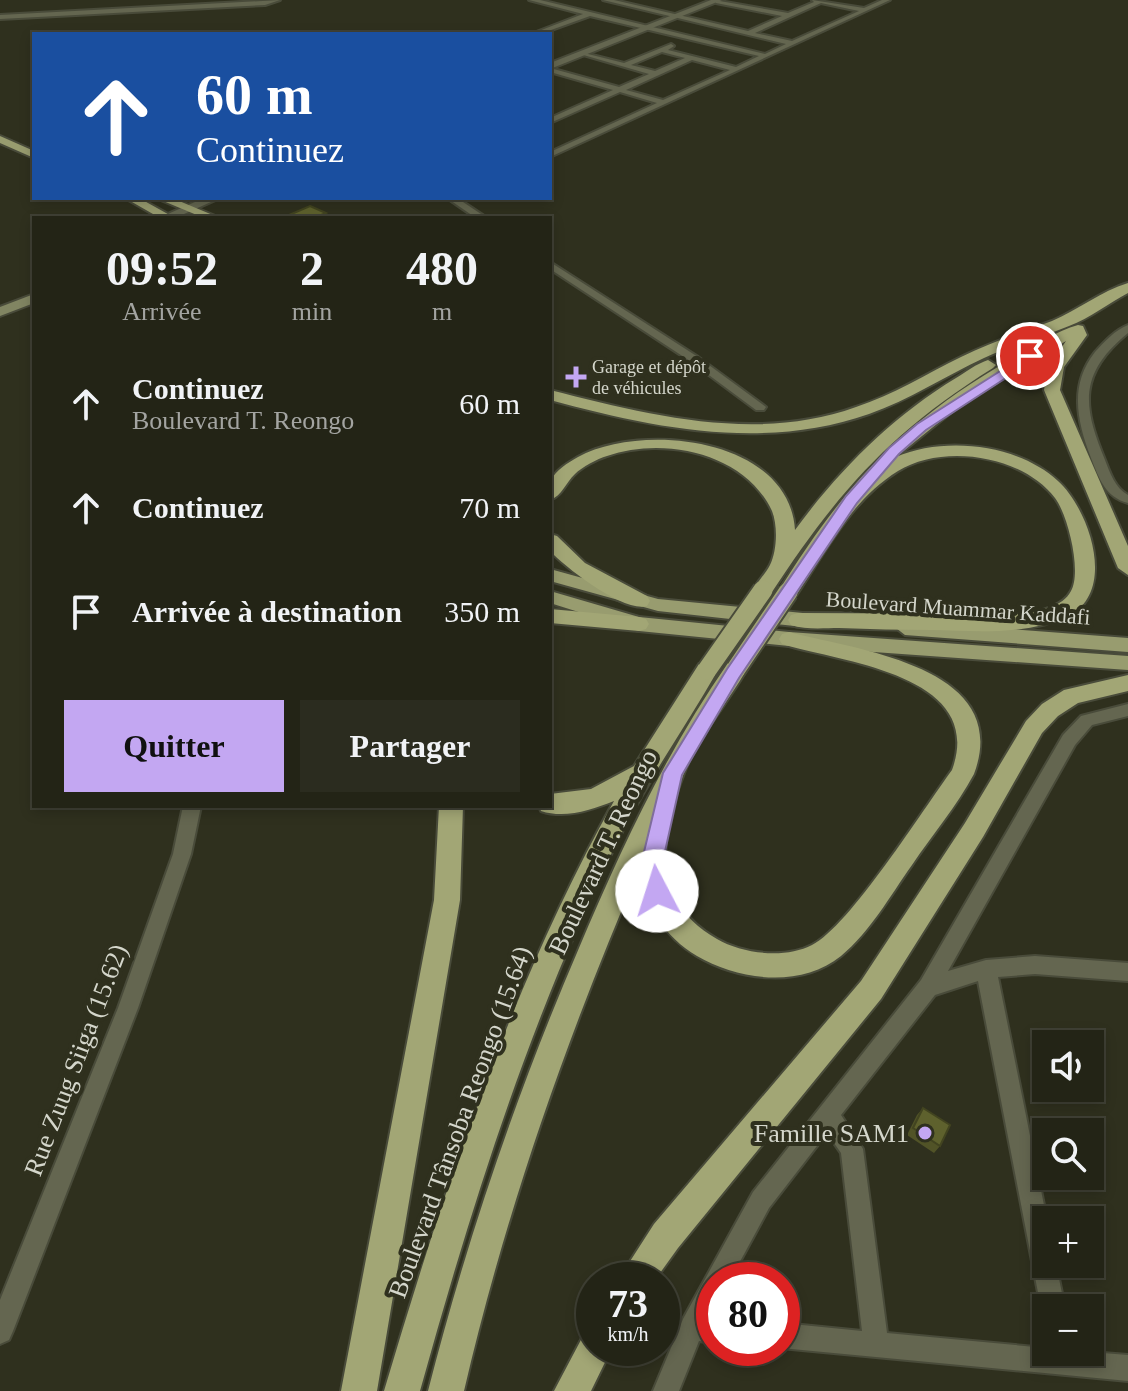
<!DOCTYPE html>
<html lang="fr">
<head>
<meta charset="utf-8">
<style>
	:root { --surface:#232416; --page:#2b2c1f; --text:#f1f3f6; --muted:#a3a4a1; --line:#404135; --accent:#c3a7f2 }
	body { margin:0; font-family:"Times New Roman",serif; background:var(--page); color:var(--text); height:100vh; display:flex; flex-direction:column; font-size:30px; white-space:nowrap }
	* { box-sizing:border-box; margin:0 }
	p { font-size:26px; color:var(--muted) }
	.icon { flex:none; width:44px; height:44px; fill:none; stroke:currentColor; stroke-width:2; stroke-linecap:round; stroke-linejoin:round }
	.map { position:relative; flex:1; overflow:hidden }
	.details { position:absolute; left:32px; top:216px; width:520px; height:592px; display:flex; flex-direction:column; background:var(--surface); border-radius:0px; box-shadow:0 4px 12px #0003,0 0 0 2px var(--line) }
	.details>* { flex:none }
	.guide { position:absolute; left:32px; top:32px; width:520px; height:168px; border-radius:0px; box-shadow:0 4px 12px #0003,0 0 0 2px var(--line); background:#1a4fa0; color:#fff; overflow:hidden }
	.fabs { position:absolute; left:1032px; top:1030px; display:grid; gap:16px }
	.fabs a { display:grid; place-items:center; width:72px; height:72px; border-radius:0px; background:var(--surface); box-shadow:0 4px 12px #0003,0 0 0 2px var(--line); font-size:40px }
	.speed { position:absolute; left:576px; top:1262px; display:flex; gap:16px; font-size:40px; font-weight:700; text-align:center }
	.speed>* { display:grid; place-content:center; width:104px; height:104px; border-radius:50%; background:var(--surface); box-shadow:0 4px 12px #0003,0 0 0 2px var(--line); line-height:1 }
	.speed small { font-size:20px; font-weight:400 }
	.speed .limit { border:12px solid #d22; background:#fff; color:#111 }
	.pin { position:absolute; display:grid; place-items:center; width:68px; height:68px; color:#fff; margin:-34px; border:4px solid #fff; border-radius:50%; box-shadow:0 2px 8px #0007 }
	.me { position:absolute; width:88px; margin:-44px; rotate:355deg; stroke-linejoin:round; filter:drop-shadow(0 0 6px #0008) }
	.turn { display:flex; align-items:center; gap:28px; height:168px; padding:0 32px; font-size:36px }
	.turn .icon { width:104px; height:104px; stroke-width:2.5 }
	.turn b { display:block; font-size:56px; line-height:68px }
	.eta { display:flex; justify-content:space-evenly; align-items:center; height:136px; text-align:center }
	.eta b { font-size:48px; font-weight:600; line-height:56px }
	.primary-button { display:flex; gap:16px; margin-top:auto; padding:16px 32px }
	.primary-button a { flex:1; height:92px; border-radius:0px; background:var(--accent); color:#111; font-size:32px; font-weight:600; line-height:92px; text-align:center }
	.primary-button a+a { background:var(--page); color:var(--text) }
	ul { padding:0; list-style:none }
	li { display:flex; align-items:center; gap:24px; height:104px; padding:0 32px }
	li div { flex:1 }
	li b { display:block; font-size:30px }
	li em { font-style:normal }
	.map>svg:first-child { display:block }
	.lines { fill:none; stroke-linecap:round; stroke-linejoin:round }
	.minor-casing { stroke:#494b3a; stroke-width:4 }
	.tertiary-casing { stroke:#494b3a; stroke-width:4 }
	.secondary-casing { stroke:#494b3a; stroke-width:4 }
	.primary-casing { stroke:#494b3a; stroke-width:4 }
	.trunk-casing { stroke:#494b3a; stroke-width:4 }
	.minor { fill:#646650; fill-rule:evenodd }
	.tertiary { fill:#646650; fill-rule:evenodd }
	.secondary { fill:#818562; fill-rule:evenodd }
	.primary { fill:#989c6f; fill-rule:evenodd }
	.trunk { fill:#a2a675; fill-rule:evenodd }
	.trunk-bridge-casing { stroke:#494b3a; stroke-width:23; stroke-linecap:butt }
	.trunk-bridge { stroke:#a2a675; stroke-width:19 }
	.wall { fill:#515327 }
	.shaded-wall { fill:#424420 }
	.building { fill:#5e612d; stroke:#424420; stroke-width:2 }
	.route { fill:#c3a7f2; stroke:#7f6d9d; stroke-width:2 }
	.poi-dot { fill:#c3a7f2; stroke:#2f301e; stroke-width:3 }
	.labels { text-anchor:middle; dominant-baseline:central; stroke-width:8; stroke-linejoin:round; paint-order:stroke }
	.far-poi-label { font-size:18px; fill:#d4d6cb; stroke:#2f301e; text-anchor:start }
	.street-label { font-size:22px; fill:#d4d6cb; stroke:#2f301e }
	.near-street-label { font-size:26px; fill:#d4d6cb; stroke:#2f301e }
	.near-poi-label { font-size:26px; fill:#d4d6cb; stroke:#2f301e; text-anchor:end }
</style>
</head>
<body>
<div class="map">
<svg width="1128" height="1391" viewBox="0 0 1128 1391">
	<rect width="100%" height="100%" fill="#2f301e"/>
	<g class="lines">
		<g class="minor-casing">
			<path id="minor" d="M 280,0 L 265,5 L 0,19 L 0,15 Z
				M 529,0 L 540,0 L 765,54 L 786,44 L 603,0 L 614,0 L 748,31 L 782,16 L 716,3 L 714,0 L 788,13 L 814,2 L 812,0 L 864,8 L 882,0 L 890,0 L 550,157 L 550,152 L 657,103 L 620,92 L 550,123 L 550,118 L 613,90 L 550,72 L 550,68 L 619,87 L 649,74 L 580,54 L 580,52 L 624,63 L 671,44 L 674,46 L 668,50 L 736,67 L 759,56 L 590,16 L 540,34 L 531,34 L 583,14 ZM 821,3 L 859,11 L 792,41 L 755,33 ZM 662,52 L 685,58 L 655,71 L 631,65 ZM 692,60 L 730,70 L 663,100 L 626,90 Z
				M 447,198 L 457,198 L 487,218 L 476,218 Z
				M 550,262 L 698,357 L 766,407 L 764,410 L 756,410 L 690,361 L 550,269 Z
				M 1128,325 L 1128,333 C 1079,373 1082,405 1105,460 C 1110,473 1115,488 1128,495 L 1128,503 C 1105,497 1099,478 1091,458 C 1077,421 1069,385 1095,352 C 1104,342 1115,330 1128,325 Z
				M 1128,704 L 1128,716 L 1092,725 L 1075,745 L 948,971 L 986,960 L 1035,956 L 1128,963 L 1128,981 L 1035,974 L 998,977 L 1047,1220 L 1046,1264 L 1056,1264 L 1065,1308 L 1046,1308 L 1046,1317 L 1041,1308 L 978,981 L 935,995 L 841,1115 L 863,1149 L 887,1333 L 1046,1348 L 1046,1352 L 1090,1352 L 1128,1355 L 1128,1381 L 781,1348 L 782,1323 L 862,1331 L 841,1153 L 827,1133 L 769,1208 L 730,1280 L 714,1280 L 714,1311 L 711,1317 L 714,1317 L 714,1343 L 699,1341 L 679,1391 L 653,1391 L 683,1319 L 753,1192 L 921,980 L 1063,735 L 1081,716 Z
				M 183,806 L 201,806 L 191,854 L 138,1008 L 13,1331 L 9,1340 L 0,1344 L 0,1300 L 118,1008 L 173,854 Z"/>
		</g>
		<g class="tertiary-casing">
			<path id="tertiary" d="M 711,0 L 722,0 L 550,69 L 550,63 Z
				M 204,198 L 220,198 L 175,218 L 161,217 Z"/>
		</g>
		<g class="secondary-casing">
			<path id="secondary" d="M 34,294 L 34,303 L 0,316 L 0,307 Z"/>
		</g>
		<g class="primary-casing">
			<path id="primary" d="M 0,136 L 34,151 L 34,158 L 0,143 Z
				M 125,198 L 139,198 L 175,218 L 160,218 Z
				M 156,198 L 172,198 L 220,218 L 204,218 Z
				M 550,569 L 658,599 L 813,614 L 822,621 L 813,628 L 658,611 L 550,581 Z
				M 550,591 L 639,617 L 789,632 L 1128,656 L 1128,670 L 789,646 L 639,631 L 550,603 Z
				M 905,621 L 1128,638 L 1128,652 L 905,635 L 896,628 Z"/>
		</g>
		<g class="trunk-casing">
			<path id="trunk" d="M 1128,283 L 1128,293 C 1109,303 1090,318 1069,326 C 1042,337 1012,345 984,358 C 945,376 909,400 869,414 C 764,451 653,428 550,400 L 550,390 C 649,415 756,443 856,407 C 893,395 926,374 961,357 C 990,343 1021,332 1052,321 C 1078,310 1101,291 1128,283 Z
				M 1078,325 L 1083,326 L 1087,335 L 1064,367 L 1060,390 L 1128,546 L 1128,575 L 1118,568 L 1044,390 L 1048,367 L 1066,341 L 964,402 L 896,457 C 945,436 1018,444 1058,481 C 1089,509 1117,590 1070,615 C 1029,636 975,631 931,630 C 901,630 870,629 839,628 C 824,628 806,630 791,625 L 788,620 L 791,615 L 798,613 L 1023,614 C 1039,611 1063,607 1071,591 C 1082,572 1068,515 1055,498 C 1022,455 943,443 898,471 C 851,500 825,552 795,597 L 781,597 L 778,592 C 844,485 903,421 1013,358 C 1033,347 1056,331 1078,325 Z
				M 988,360 L 996,365 L 993,368 C 889,433 837,493 770,595 L 763,597 L 753,590 C 758,581 766,573 770,565 C 777,551 778,526 772,511 C 745,453 664,436 607,456 C 597,459 582,467 575,474 C 566,482 562,496 550,500 C 550,494 549,486 551,481 C 555,470 568,463 578,457 C 641,422 789,437 795,530 C 839,470 892,417 956,378 C 966,372 976,364 988,360 Z
				M 550,534 L 557,536 L 585,563 L 647,596 L 650,601 L 647,606 C 624,613 566,568 550,551 Z
				M 550,609 L 639,617 L 646,619 L 649,624 L 646,629 L 639,631 L 550,623 Z
				M 789,632 C 856,650 1014,666 974,774 C 957,806 932,835 912,865 C 890,896 870,932 841,956 C 800,989 738,980 697,956 C 665,937 643,904 640,867 C 567,1037 506,1210 464,1391 L 428,1391 C 467,1239 517,1092 579,948 C 621,849 666,752 728,663 L 744,663 L 747,669 C 727,704 698,736 684,773 C 659,837 650,901 717,939 C 743,954 785,959 812,945 C 849,927 924,808 952,770 C 987,674 840,662 782,644 L 779,639 L 782,634 Z
				M 707,662 L 715,664 L 718,670 C 687,725 650,776 622,832 C 533,1010 473,1200 420,1391 L 384,1391 C 444,1189 511,986 614,801 C 591,810 565,819 541,811 L 539,806 L 550,806 L 550,794 L 591,789 L 634,766 L 699,664 Z
				M 1128,675 L 1128,691 L 1078,703 L 1058,716 L 1042,733 L 983,837 L 881,999 L 678,1248 L 655,1280 L 618,1280 L 654,1224 L 861,981 L 965,823 L 1026,721 L 1042,704 L 1064,690 Z
				M 439,806 L 463,806 L 460,900 L 377,1391 L 341,1391 L 434,900 Z
				M 594,1331 L 594,1348 L 612,1348 L 591,1391 L 554,1391 L 583,1336 Z"/>
		</g>
		<use href="#minor" class="minor"/>
		<use href="#tertiary" class="tertiary"/>
		<use href="#secondary" class="secondary"/>
		<use href="#primary" class="primary"/>
		<use href="#trunk" class="trunk"/>
		<g class="trunk-bridge-casing">
			<path id="trunk-bridge" d="M 736,669 L 788,592
				M 707,670 L 763,590"/>
		</g>
		<use href="#trunk-bridge" class="trunk-bridge"/>
	</g>
	<path class="wall" d="M 923,1108 L 940,1146 L 934,1153 L 907,1135 L 917,1115 Z"/>
	<path class="shaded-wall" d="M 326,213 L 327,218 L 314,218 Z"/>
	<path class="building" d="M 310,206 L 326,213 L 314,218 L 282,218 Z
		M 923,1108 L 950,1125 L 940,1146 L 913,1128 Z"/>
	<path class="route" d="M 1030,352 L 1037,356 L 1035,359 L 926,430 L 899,454 L 857,503 L 739,678 L 682,775 L 664,856 L 668,891 L 665,898 L 657,900 L 650,898 L 643,856 L 663,773 L 727,669 L 846,496 L 889,448 L 917,424 Z"/>
	<g class="poi-dot">
		<path d="M572 365h8v8h8v8h-8v8h-8v-8h-8v-8h8z"/>
		<circle cx="925" cy="1133" r="8"/>
	</g>
	<g class="labels">
		<g class="far-poi-label">
			<text x="592" y="367">Garage et dépôt<tspan x="592" dy="21">de véhicules</tspan></text>
		</g>
		<g class="street-label">
			<text transform="translate(958 608) rotate(4)">Boulevard Muammar Kaddafi</text>
		</g>
		<g class="near-street-label">
			<text transform="translate(603 852) rotate(-65)">Boulevard T. Reongo</text>
			<text transform="translate(76 1060) rotate(-69)">Rue Zuug Siiga (15.62)</text>
			<text transform="translate(460 1122) rotate(-70)">Boulevard Tânsoba Reongo (15.64)</text>
		</g>
		<g class="near-poi-label">
			<text x="909" y="1133">Famille SAM1</text>
		</g>
	</g>
</svg>
<div class="fabs">
<a><svg class="icon" aria-label="sound" viewBox="0 0 24 24"><path d="M4 9h4l5-4v14l-5-4H4zM17 9q2 3 0 6"/></svg></a>
<a><svg class="icon" aria-label="search" viewBox="0 0 24 24"><circle cx="10" cy="10" r="6"/><path d="M15 15l6 6"/></svg></a>
<a>+</a>
<a>−</a>
</div>
<div class="speed"><div>73<small>km/h</small></div><div class="limit">80</div></div>
<div class="pin" style="left:1030px;top:356px;background:#d93025"><svg class="icon" aria-label="arrive" viewBox="0 0 24 24"><path d="M6 21V4h12l-3 4 3 4H6"/></svg></div>
<svg class="me" style="left:657px;top:891px" viewBox="-20 -20 40 40"><circle r="19" fill="#fff"/><path d="M0-13L10 11 0 6-10 11z" fill="#c3a7f2"/></svg>
<div class="guide">
<div class="turn"><svg class="icon" aria-label="ahead" viewBox="0 0 24 24"><path d="M12 20V5M6 11l6-6 6 6"/></svg><div><b>60 m</b>Continuez</div></div>
</div>
<section class="details">
<div class="eta">
<div><b>09:52</b><p>Arrivée</p></div>
<div><b>2</b><p>min</p></div>
<div><b>480</b><p>m</p></div>
</div>
<ul>
<li><svg class="icon" aria-label="ahead" viewBox="0 0 24 24"><path d="M12 20V5M6 11l6-6 6 6"/></svg><div><b>Continuez</b><p>Boulevard T. Reongo</p></div><em>60 m</em></li>
<li><svg class="icon" aria-label="ahead" viewBox="0 0 24 24"><path d="M12 20V5M6 11l6-6 6 6"/></svg><div><b>Continuez</b></div><em>70 m</em></li>
<li><svg class="icon" aria-label="arrive" viewBox="0 0 24 24"><path d="M6 21V4h12l-3 4 3 4H6"/></svg><div><b>Arrivée à destination</b></div><em>350 m</em></li>
</ul>
<div class="primary-button"><a>Quitter</a><a>Partager</a></div>
</section>
</div>
</body>
</html>
